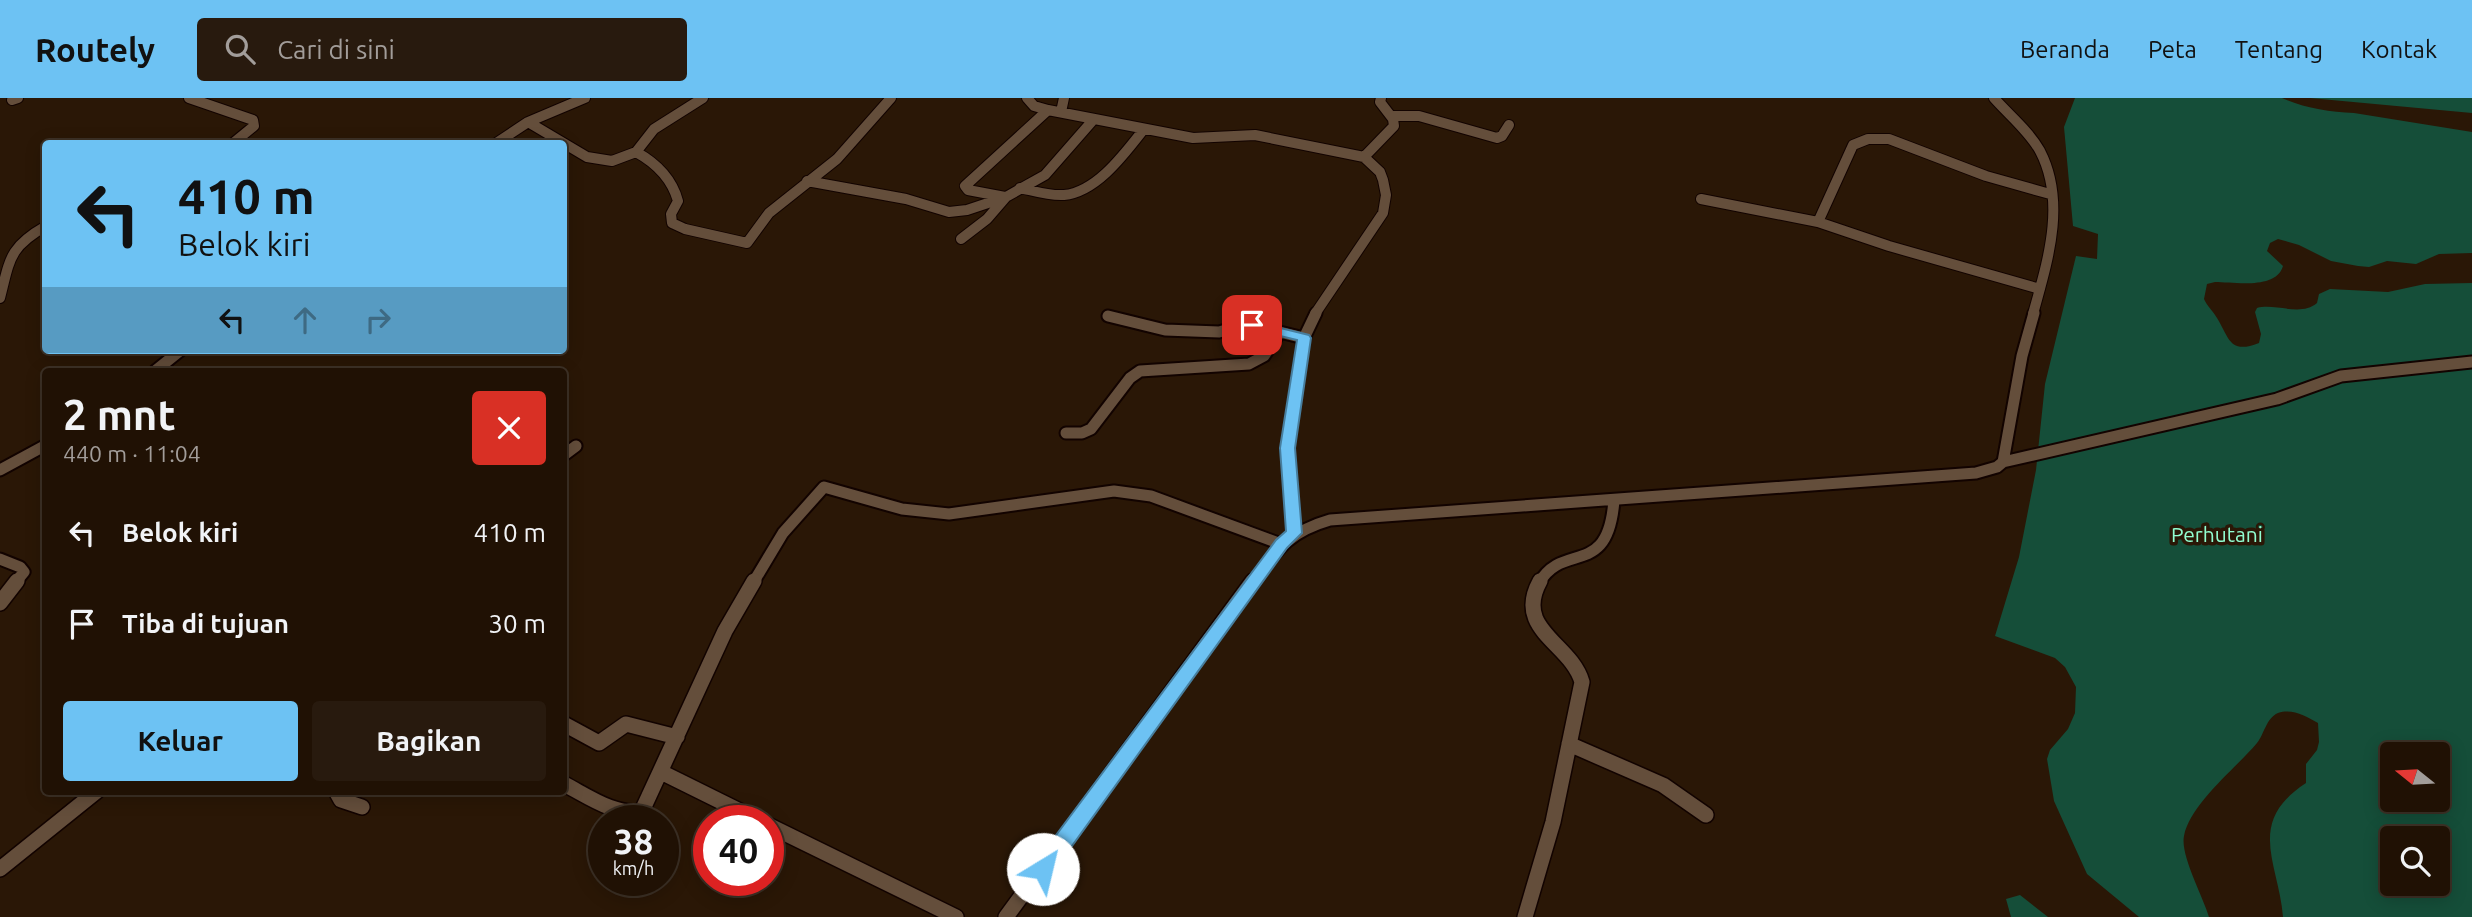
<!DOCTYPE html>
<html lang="id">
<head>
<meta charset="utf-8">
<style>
	:root { --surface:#201104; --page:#281a0e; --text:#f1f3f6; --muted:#a29d9a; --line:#3d3126; --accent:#6dc2f3 }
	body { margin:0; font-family:Ubuntu,sans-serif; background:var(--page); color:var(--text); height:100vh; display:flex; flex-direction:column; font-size:26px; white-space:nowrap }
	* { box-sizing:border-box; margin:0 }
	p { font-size:23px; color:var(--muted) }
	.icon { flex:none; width:38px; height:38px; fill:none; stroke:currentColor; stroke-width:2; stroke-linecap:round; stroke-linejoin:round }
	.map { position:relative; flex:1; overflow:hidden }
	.sheet { position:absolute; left:42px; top:270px; width:525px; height:427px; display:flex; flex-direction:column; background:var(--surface); border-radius:7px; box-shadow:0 4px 18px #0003,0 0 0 2px var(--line) }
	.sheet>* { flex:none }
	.hud { position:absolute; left:42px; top:42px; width:525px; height:214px; border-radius:7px; box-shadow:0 4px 18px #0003,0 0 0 2px var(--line); background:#6dc2f3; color:#111; overflow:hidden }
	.needle { width:46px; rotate:288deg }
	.controls { position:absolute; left:2380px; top:644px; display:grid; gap:14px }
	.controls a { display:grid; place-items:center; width:70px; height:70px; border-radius:7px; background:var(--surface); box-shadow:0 4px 18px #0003,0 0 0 2px var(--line); font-size:35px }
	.speed { position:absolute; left:588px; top:707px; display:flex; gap:14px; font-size:35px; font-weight:700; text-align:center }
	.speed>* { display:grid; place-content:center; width:91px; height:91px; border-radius:50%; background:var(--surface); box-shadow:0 4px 18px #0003,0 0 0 2px var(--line); line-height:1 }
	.speed small { font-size:18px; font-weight:400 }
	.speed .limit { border:10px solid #d22; background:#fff; color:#111 }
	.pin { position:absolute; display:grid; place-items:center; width:60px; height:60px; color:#fff; margin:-30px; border-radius:14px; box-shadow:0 4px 10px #0006 }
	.me { position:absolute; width:77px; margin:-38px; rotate:36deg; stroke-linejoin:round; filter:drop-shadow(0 0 5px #0008) }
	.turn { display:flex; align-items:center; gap:24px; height:147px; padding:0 21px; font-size:32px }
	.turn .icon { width:91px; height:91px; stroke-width:2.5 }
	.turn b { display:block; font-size:49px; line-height:60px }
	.lanes { display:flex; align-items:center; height:66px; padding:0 21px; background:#0003; justify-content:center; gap:35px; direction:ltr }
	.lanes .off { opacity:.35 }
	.round { display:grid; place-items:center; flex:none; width:74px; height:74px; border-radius:7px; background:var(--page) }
	.overview { display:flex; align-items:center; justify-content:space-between; height:119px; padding:0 21px }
	h1 { font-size:42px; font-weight:700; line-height:52px }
	.primary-button { display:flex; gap:14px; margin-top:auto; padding:14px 21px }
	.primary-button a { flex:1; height:80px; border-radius:7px; background:var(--accent); color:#111; font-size:28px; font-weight:700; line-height:80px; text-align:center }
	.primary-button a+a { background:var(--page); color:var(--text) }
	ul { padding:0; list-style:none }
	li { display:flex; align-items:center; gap:21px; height:91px; padding:0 21px }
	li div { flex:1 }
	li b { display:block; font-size:26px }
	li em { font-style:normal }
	header { display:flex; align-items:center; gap:42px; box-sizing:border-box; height:98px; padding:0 35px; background:var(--accent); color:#111 }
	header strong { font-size:33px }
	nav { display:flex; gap:38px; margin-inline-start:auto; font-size:24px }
	.search { width:490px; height:63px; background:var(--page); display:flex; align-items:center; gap:18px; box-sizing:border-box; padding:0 24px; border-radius:7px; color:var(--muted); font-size:26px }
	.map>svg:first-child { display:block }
	.green { fill:#154e39; fill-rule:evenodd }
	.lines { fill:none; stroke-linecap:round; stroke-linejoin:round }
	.minor-far2-casing { stroke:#120300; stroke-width:12 }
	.minor-far1-casing { stroke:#120300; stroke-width:15 }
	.minor-casing { stroke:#120300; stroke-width:18 }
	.minor-far2 { stroke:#644e3b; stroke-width:10 }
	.minor-far1 { stroke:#644e3b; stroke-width:11 }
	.minor { stroke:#644e3b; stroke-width:15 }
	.route { fill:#6dc2f3; stroke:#477e9e; stroke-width:2 }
	.labels { text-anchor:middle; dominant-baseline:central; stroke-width:7; stroke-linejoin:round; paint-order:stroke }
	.park-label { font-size:21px; fill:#91fdd0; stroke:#2a1706 }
</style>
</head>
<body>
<header>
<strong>Routely</strong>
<div class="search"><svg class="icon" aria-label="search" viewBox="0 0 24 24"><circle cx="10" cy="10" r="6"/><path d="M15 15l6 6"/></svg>Cari di sini</div>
<nav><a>Beranda</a><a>Peta</a><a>Tentang</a><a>Kontak</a></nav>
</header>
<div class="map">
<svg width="2472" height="819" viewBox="0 0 2472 819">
	<rect width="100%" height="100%" fill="#2a1706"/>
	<path class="green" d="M 2075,0 L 2282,0 C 2305,10 2329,14 2354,15 L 2472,34 L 2472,155 L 2439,156 L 2416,166 L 2387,163 L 2369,169 L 2358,168 L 2331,163 L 2299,147 L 2278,141 L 2270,145 L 2267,153 L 2283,168 C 2276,192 2234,184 2215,184 L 2207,186 L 2204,201 C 2207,208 2213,213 2217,220 C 2229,239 2229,257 2259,245 L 2261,236 L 2255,214 L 2257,210 C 2276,205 2301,219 2317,205 L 2319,196 L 2330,191 L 2388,194 L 2425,186 L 2472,185 L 2472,819 L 2283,819 C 2279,765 2245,725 2306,685 L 2306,666 L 2317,652 L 2319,644 L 2318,625 C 2306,618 2292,610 2278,615 C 2266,620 2264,637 2257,645 C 2236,670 2190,706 2184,738 C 2180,757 2203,798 2209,819 L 2139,819 L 2087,776 L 2054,703 L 2047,661 L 2050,652 L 2068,631 L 2075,615 L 2076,589 L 2065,569 L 2055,560 L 1995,538 L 2019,459 L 2036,372 L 2045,286 L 2076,158 L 2097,161 L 2098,136 L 2073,128 L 2064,29 ZM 2392,656 L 2438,656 L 2438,702 L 2392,702 ZM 2392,740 L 2438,740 L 2438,786 L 2392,786 Z
		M 2310,0 L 2472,0 L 2472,15 Z
		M 2020,797 L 2048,819 L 2011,819 L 2006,801 Z"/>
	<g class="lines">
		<g class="minor-far2-casing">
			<path id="minor-far2" d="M 189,0 L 253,22 L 254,28 L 232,46
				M 1027,0 L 1034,8 L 1048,12 L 1193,40 L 1255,37 L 1364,59 L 1380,74 L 1383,82 L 1386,97 L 1383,115 L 1315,216
				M 1994,0 C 2009,17 2029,33 2040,53 C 2067,105 2047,165 2033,216
				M 12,2 L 18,0
				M 1061,14 L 1064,0
				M 1391,18 L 1419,18 L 1497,40 L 1502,38 L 1509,27
				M 528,24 L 587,59 L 612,63 L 636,54 L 654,31 L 703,0
				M 495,46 L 528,24 L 585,0
				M 636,54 C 656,65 672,81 678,103 L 671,116 L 672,125 L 685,131 L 747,145 L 769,115 L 837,61 L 891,0
				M 1364,59 L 1394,28 L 1393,21 L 1380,4 L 1381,0
				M 807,83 L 906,101 L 949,114 L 967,112 L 1006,99
				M 1020,90 C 1034,93 1049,98 1064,97 C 1097,94 1125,55 1144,31
				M 1005,99 L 968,92 L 965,88 L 1048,12
				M 1701,101 L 1818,124 L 1889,148 L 2040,191
				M 1818,124 L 1853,47 L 1868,41 L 1889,41 L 1986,78 L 2050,96
				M 961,141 L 987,121 L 1006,99 L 1045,77 L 1094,21
				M 0,200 C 10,161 9,149 46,128"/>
		</g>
		<g class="minor-far1-casing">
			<path id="minor-far1" d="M 1108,218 L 1165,232 L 1219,234 L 1247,226 L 1304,240
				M 155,273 L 181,252
				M 1066,335 L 1082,335 L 1091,331 L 1130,280 L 1140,273 L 1249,266 L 1264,258 L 1280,234
				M 564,357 L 576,348
				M 2003,364 L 2277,301 L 2341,278 L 2472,264
				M 0,372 L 46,347
				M 1294,435 L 1287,350 L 1304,240 L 1316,215
				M 0,461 L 20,469 L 24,474 L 15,485
				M 753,485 L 783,435 L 824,389 L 902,411 L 949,416 L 1114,393 L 1151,398 L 1281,446
				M 1252,485 C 1277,452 1288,434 1330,422 L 1976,375 L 1997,369 L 2003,364 L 2022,258 L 2034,215
				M 1539,485 C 1564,442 1608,482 1614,402"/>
		</g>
		<g class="minor-casing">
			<path id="minor" d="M 0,505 L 17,483
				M 564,626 L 599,645 L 626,626 L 677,639
				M 1569,646 L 1663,687 L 1706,717
				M 661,674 L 760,723
				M 564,686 C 586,697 616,719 642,713 L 725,533 L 754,483
				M 336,693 L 341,702 L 362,709
				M 768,727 L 956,819
				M 0,771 L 97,693
				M 1006,819 L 1253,483
				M 1525,819 L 1553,724 L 1582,584 C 1571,545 1513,532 1540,483"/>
		</g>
		<use href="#minor-far2" class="minor-far2"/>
		<use href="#minor-far1" class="minor-far1"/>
		<use href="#minor" class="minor"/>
	</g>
	<path class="route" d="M 1252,223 L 1309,237 L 1311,240 L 1295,350 L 1302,435 L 1287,450 L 1051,777 L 1043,779 L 1036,777 L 1033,771 L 1036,764 L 1276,442 L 1286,433 L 1280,350 L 1297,242 L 1247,230 L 1245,227 Z"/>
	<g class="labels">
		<g class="park-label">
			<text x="2217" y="436">Perhutani</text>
		</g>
	</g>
</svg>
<div class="controls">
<a><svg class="needle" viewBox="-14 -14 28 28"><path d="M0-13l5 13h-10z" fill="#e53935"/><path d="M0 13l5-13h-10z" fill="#a29d9a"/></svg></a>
<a><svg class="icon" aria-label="search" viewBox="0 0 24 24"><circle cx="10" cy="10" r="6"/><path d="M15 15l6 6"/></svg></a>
</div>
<div class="speed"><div>38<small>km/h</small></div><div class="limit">40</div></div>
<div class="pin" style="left:1252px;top:227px;background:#d93025"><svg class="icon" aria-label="arrive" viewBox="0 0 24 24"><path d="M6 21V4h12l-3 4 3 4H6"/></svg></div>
<svg class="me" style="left:1043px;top:771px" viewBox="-20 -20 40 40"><circle r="19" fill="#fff"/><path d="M0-13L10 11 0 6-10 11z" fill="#6dc2f3"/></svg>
<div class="hud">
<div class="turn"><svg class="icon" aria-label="left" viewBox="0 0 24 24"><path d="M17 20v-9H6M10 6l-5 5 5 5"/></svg><div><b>410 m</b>Belok kiri</div></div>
<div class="lanes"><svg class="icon" aria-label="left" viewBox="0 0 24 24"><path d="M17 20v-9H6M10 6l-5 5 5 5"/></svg><svg class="icon off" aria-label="ahead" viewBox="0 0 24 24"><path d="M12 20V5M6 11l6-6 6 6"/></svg><svg class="icon off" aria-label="right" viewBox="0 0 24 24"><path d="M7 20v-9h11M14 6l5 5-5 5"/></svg></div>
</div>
<section class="sheet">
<div class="overview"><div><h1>2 mnt</h1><p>440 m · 11:04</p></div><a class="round" style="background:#d93025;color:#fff"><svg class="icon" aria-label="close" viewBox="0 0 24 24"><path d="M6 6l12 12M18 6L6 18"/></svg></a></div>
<ul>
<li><svg class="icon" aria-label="left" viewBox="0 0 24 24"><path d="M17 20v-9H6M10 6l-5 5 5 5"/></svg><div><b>Belok kiri</b></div><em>410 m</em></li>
<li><svg class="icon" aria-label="arrive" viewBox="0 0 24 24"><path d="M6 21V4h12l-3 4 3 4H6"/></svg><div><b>Tiba di tujuan</b></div><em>30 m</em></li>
</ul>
<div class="primary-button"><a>Keluar</a><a>Bagikan</a></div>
</section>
</div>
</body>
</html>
